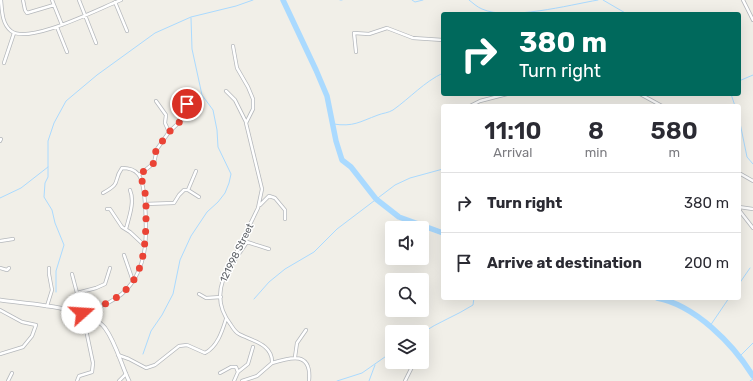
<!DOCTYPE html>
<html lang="en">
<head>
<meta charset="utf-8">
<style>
	:root { --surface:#fff; --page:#f7f7f7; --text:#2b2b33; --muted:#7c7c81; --line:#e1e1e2 }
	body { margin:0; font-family:Rubik,sans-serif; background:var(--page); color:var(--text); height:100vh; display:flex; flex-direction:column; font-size:15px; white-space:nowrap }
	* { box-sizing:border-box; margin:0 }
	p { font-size:13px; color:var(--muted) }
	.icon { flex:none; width:22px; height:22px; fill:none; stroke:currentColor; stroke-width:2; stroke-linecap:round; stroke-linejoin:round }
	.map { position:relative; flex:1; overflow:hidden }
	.side { position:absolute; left:441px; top:104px; width:300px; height:196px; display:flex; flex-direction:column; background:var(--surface); border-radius:4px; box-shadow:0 4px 16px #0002 }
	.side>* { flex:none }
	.guide { position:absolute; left:441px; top:12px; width:300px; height:84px; border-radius:4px; box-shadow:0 4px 16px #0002; background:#00695c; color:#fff; overflow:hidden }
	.controls { position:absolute; left:385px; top:221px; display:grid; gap:8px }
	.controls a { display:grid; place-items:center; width:44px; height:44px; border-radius:4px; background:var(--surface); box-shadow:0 4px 16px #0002; font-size:20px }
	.pin { position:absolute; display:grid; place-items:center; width:34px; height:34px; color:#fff; margin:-17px; border:2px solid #fff; border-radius:50%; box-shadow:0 1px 4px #0007 }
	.me { position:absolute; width:44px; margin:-22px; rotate:71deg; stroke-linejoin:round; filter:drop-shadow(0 0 3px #0008) }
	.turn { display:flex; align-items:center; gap:14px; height:84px; padding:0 12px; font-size:18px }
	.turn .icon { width:52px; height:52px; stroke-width:2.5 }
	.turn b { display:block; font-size:28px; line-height:34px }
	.eta { display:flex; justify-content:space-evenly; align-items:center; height:68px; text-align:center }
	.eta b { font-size:24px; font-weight:600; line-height:28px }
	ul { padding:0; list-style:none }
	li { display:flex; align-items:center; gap:12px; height:60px; padding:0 12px; border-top:1px solid var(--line) }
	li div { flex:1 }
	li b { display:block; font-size:15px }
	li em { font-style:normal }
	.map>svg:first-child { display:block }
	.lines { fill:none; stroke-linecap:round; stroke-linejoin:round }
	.stream { stroke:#aadaff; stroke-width:1 }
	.river { stroke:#aadaff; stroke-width:5.5 }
	.minor-casing { stroke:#b5b8bc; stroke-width:4 }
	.tertiary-casing { stroke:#b5b8bc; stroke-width:4.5 }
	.minor { stroke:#fff; stroke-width:2.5 }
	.tertiary { stroke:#fff; stroke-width:3 }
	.route { stroke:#ea4335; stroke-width:7; stroke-dasharray:0 12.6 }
	.labels { text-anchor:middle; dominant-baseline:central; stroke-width:3; stroke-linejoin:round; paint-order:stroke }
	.street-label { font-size:10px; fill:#5f6368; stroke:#fff }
</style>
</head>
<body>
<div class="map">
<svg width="753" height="381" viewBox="0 0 753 381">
	<rect width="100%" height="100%" fill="#f1efe8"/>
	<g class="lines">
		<path class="stream" d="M 340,0 L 342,0
			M 412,0 L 415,2 L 423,0
			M 469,0 C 473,3 477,7 482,9 C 508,21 569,5 598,0
			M 603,0 L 627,14
			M 739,81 L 753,75
			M 731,94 L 735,106
			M 739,118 L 747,157 L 753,164
			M 333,124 C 354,127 359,122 378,115 C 383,113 388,113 393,110 C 410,98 424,82 443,73
			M 0,198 L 21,188 L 48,167
			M 739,284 L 750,268
			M 56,292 L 56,271 L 64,245 L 55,223 L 52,210 L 44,197 L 45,183 L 48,177 L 48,141 L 54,123 L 66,101 L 97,75 L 155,33 L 191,17 L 236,6 L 253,0
			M 254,299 L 269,282 L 285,269 L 314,252 L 337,229 L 395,185 L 410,178 L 443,169
			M 710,326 L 729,298
			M 422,333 C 438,322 456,316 473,305 L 474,298
			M 143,354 L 151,331 L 162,315 L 173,294 L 180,260 L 191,236 L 207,212 L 218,202 L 225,193 L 229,183 L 231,174 L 218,147 L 217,130 L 213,110 L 202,95 L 192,49 L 191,18
			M 740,356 L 753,343
			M 337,381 L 362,373 L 392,352
			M 369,381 L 375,365
			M 750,381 L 753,379"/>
		<path class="river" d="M 283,0 L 316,70 L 327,96 L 336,141 L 342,160 L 351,167 L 376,199 L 399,217 L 443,233
			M 657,298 C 695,305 733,344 753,376"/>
		<g class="minor-casing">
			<path id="minor" d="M 1,0 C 2,11 2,24 11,31 C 29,45 100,8 121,0
				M 23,0 L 25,10 L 27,13 L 54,5
				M 52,0 L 62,25
				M 79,0 L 96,43
				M 743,0 L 753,20
				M 115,2 L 127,31
				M 57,27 L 67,52
				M 233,46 L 237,68 L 248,87 L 253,99 L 253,109 L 246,123 L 262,189 L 258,208 L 223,280 C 217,297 220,311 231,325 C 233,328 235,332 239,334 C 252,341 273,344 272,363 L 257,376 L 242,381
				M 356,52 L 354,33 L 369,34 L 387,28 L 413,38 L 443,40
				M 4,63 L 14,33
				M 226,91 L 235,100 L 246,122
				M 640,94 L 662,106
				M 156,101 L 166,115 L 165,123 L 169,132
				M 470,106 L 480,101 L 507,94
				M 0,141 L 1,139
				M 739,173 L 753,181
				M 139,175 L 154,163 L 157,149 L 169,132 L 188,114 L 189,108 L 185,100 L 190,93
				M 188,190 L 196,171
				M 145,204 L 174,203 L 179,195 L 184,190 L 188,190 L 199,197
				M 260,205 L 269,196 L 275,198 L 285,210 L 285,219
				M 739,207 L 753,209
				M 107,209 L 110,209 L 122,227 L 130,232 L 145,246
				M 739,210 L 753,228
				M 126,229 C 129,217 135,202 130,190
				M 0,241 L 13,239
				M 124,255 L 133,281
				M 232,264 L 247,242 L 269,249
				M 0,268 L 7,270 L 9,268
				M 72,274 L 77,293
				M 199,294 L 206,298 L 221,297
				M 47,306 L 52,290 L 49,274 L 49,268
				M 63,309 L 77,293 L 96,288 L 105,284 L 110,268
				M 0,310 L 22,322 L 36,325 L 32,336 L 23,347 L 0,354
				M 68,310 L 83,322 L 85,325 L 93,363 L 92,372 L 79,376 L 77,381
				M 82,313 C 100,307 120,300 131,284 C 138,275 142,263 144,253 C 147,239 147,184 138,174 C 134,169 128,168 122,168 C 112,182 123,182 103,193
				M 118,355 L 129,359 L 146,368 L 155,365 L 179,346 L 187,345 L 205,353 C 217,347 222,332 226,319
				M 295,357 L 297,343 L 306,330
				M 272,363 C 291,357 312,351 309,381
				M 220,373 L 231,367 L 236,367 L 238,372
				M 8,381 L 12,373
				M 119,381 L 126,374
				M 234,381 L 238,372 L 248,364 L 253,347
				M 405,381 L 412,367"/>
		</g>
		<g class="tertiary-casing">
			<path id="tertiary" d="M 0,300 C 27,304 88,306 105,328 C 116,343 121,364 129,381"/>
		</g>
		<use href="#minor" class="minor"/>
		<use href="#tertiary" class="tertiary"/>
	</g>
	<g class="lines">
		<path class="route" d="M 82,313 C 135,296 145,274 146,220 C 146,206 147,187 139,175 L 154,163 L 156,150 L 169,132 L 188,114 L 189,110 L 187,104"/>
	</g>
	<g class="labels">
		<g class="street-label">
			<text transform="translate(237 253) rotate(-64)">121998 Street</text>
		</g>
	</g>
</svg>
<div class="controls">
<a><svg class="icon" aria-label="sound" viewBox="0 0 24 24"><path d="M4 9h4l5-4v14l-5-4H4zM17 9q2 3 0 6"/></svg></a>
<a><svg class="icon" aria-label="search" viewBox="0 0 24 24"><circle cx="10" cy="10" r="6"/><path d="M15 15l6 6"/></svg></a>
<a><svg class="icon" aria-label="layers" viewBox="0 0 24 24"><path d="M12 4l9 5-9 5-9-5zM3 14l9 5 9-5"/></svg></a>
</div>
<div class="pin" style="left:187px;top:104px;background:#d93025"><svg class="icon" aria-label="arrive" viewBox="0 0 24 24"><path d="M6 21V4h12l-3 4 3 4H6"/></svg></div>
<svg class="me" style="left:82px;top:313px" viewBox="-20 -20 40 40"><circle r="19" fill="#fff"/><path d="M0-13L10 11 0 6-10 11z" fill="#ea4335"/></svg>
<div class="guide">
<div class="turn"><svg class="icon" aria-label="right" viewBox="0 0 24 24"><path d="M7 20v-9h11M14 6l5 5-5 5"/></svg><div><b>380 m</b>Turn right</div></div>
</div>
<section class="side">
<div class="eta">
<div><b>11:10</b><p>Arrival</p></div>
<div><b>8</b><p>min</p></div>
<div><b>580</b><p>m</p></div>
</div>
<ul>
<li><svg class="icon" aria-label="right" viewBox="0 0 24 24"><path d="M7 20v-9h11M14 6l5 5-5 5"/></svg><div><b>Turn right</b></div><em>380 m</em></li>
<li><svg class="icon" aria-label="arrive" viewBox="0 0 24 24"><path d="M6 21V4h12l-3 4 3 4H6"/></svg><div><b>Arrive at destination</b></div><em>200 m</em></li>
</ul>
</section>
</div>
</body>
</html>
